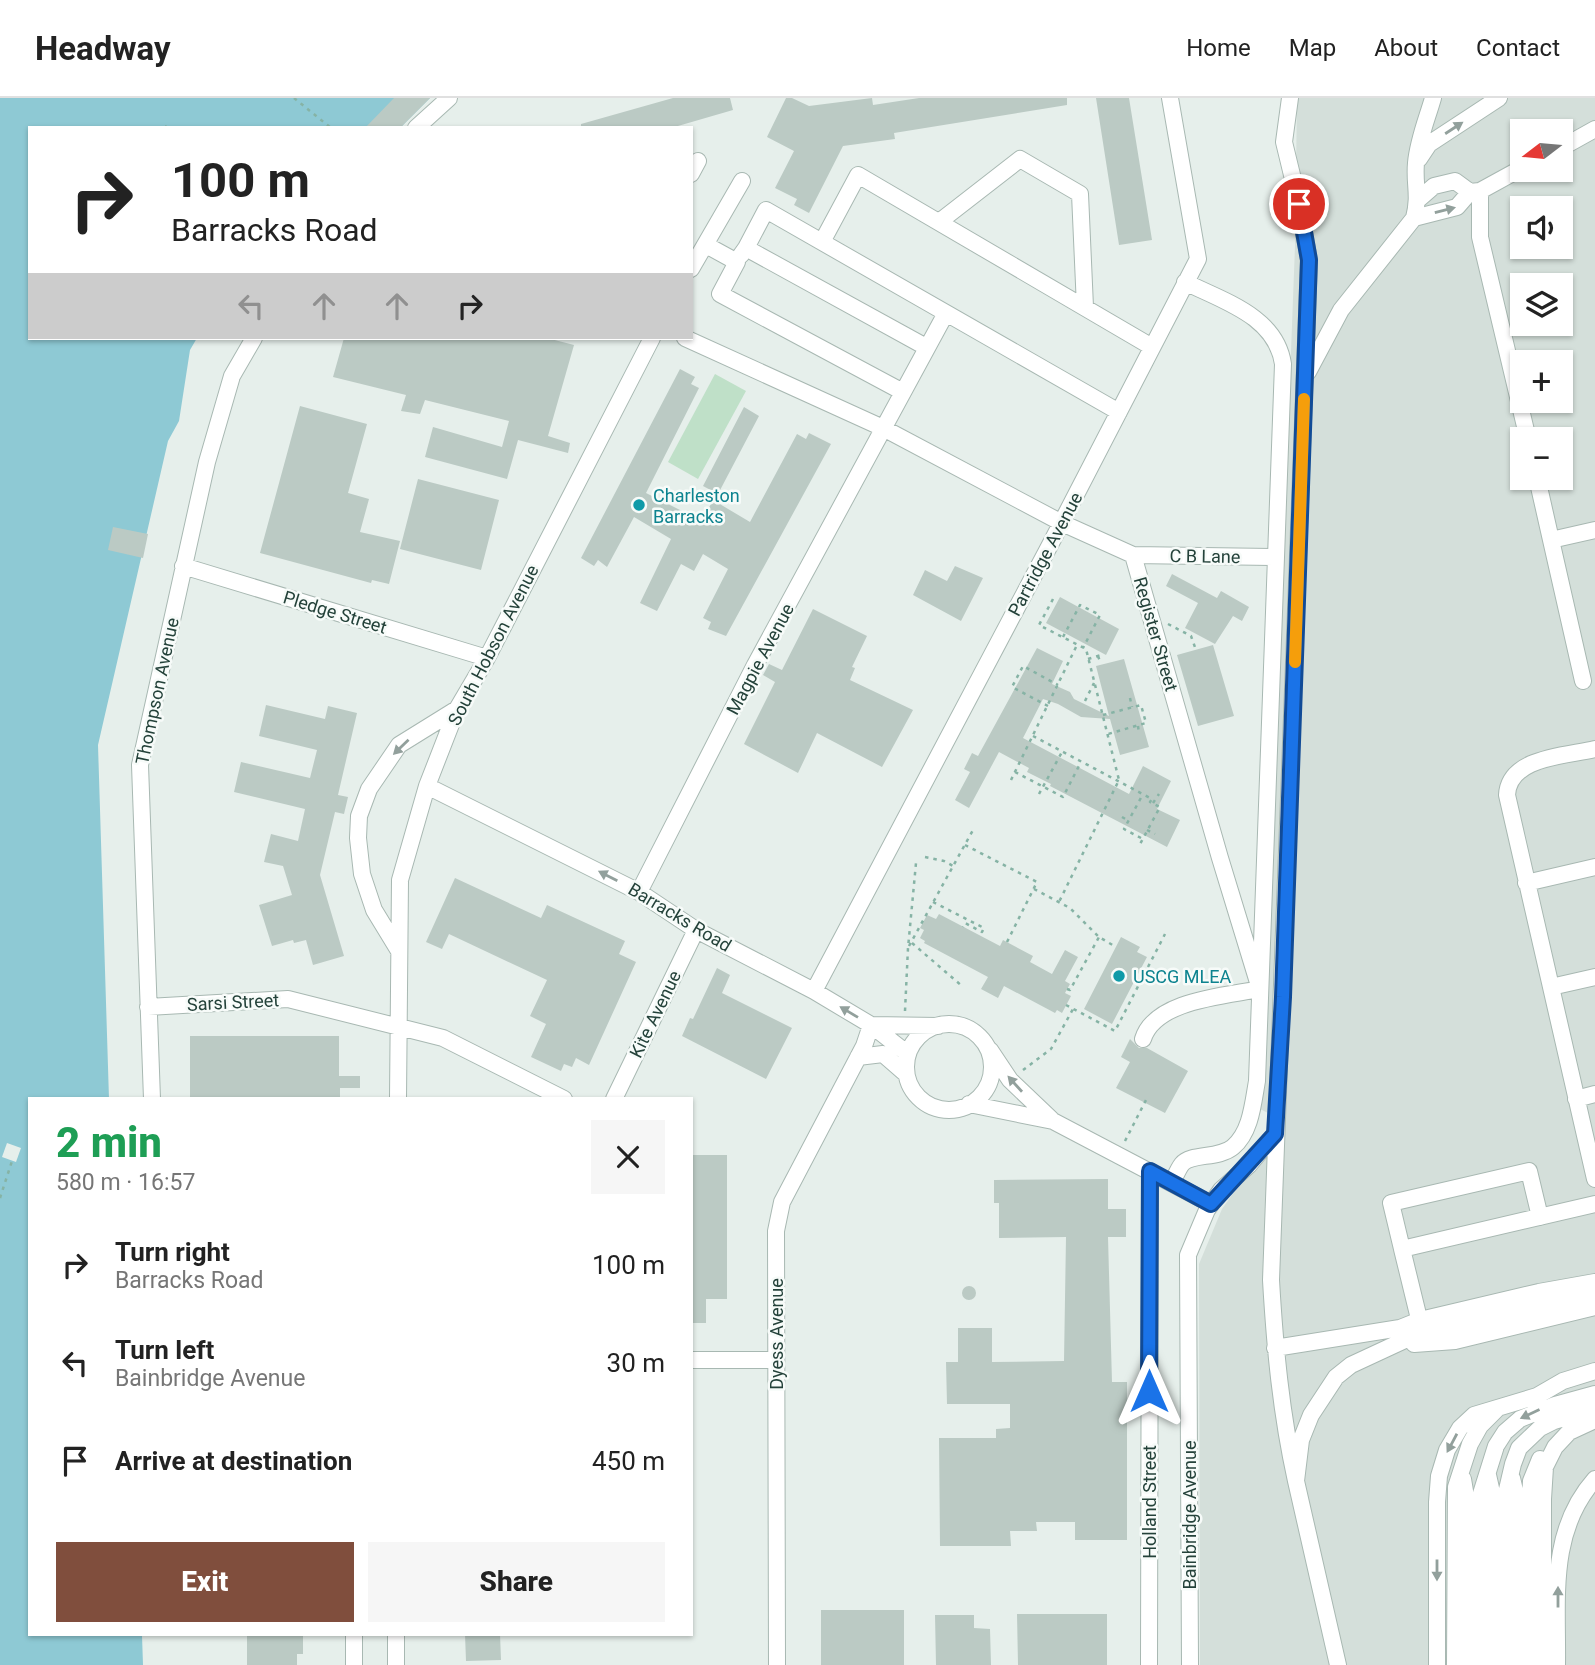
<!DOCTYPE html>
<html lang="en">
<head>
<meta charset="utf-8">
<style>
	:root { --surface:#fff; --page:#f6f6f6; --text:#222; --muted:#767676; --line:#e0e0e0; --accent:#804e3d }
	body { margin:0; font-family:Roboto,sans-serif; background:var(--page); color:var(--text); height:100vh; display:flex; flex-direction:column; font-size:26px; white-space:nowrap }
	* { box-sizing:border-box; margin:0 }
	p { font-size:23px; color:var(--muted) }
	.icon { flex:none; width:38px; height:38px; fill:none; stroke:currentColor; stroke-width:2; stroke-linecap:round; stroke-linejoin:round }
	.map { position:relative; flex:1; overflow:hidden }
	.side { position:absolute; left:28px; top:999px; width:665px; height:539px; display:flex; flex-direction:column; background:var(--surface); border-radius:0px; box-shadow:0 2px 5px #0004 }
	.side>* { flex:none }
	.banner { position:absolute; left:28px; top:28px; width:665px; height:214px; border-radius:0px; box-shadow:0 2px 5px #0004; background:#fff; color:var(--text); overflow:hidden }
	.needle { width:46px; rotate:254deg }
	.buttons { position:absolute; left:1510px; top:21px; display:grid; gap:14px }
	.buttons a { display:grid; place-items:center; width:63px; height:63px; border-radius:0px; background:var(--surface); box-shadow:0 2px 5px #0004; font-size:35px }
	.pin { position:absolute; display:grid; place-items:center; width:60px; height:60px; color:#fff; margin:-30px; border:4px solid #fff; border-radius:50%; box-shadow:0 2px 7px #0007 }
	.me { position:absolute; width:77px; margin:-38px; rotate:0deg; stroke-linejoin:round; filter:drop-shadow(0 0 5px #0008) }
	.turn { display:flex; align-items:center; gap:24px; height:147px; padding:0 28px; font-size:32px }
	.turn .icon { width:91px; height:91px; stroke-width:2.5 }
	.turn b { display:block; font-size:49px; line-height:60px }
	.lanes { display:flex; align-items:center; height:66px; padding:0 28px; background:#0003; justify-content:center; gap:35px; direction:ltr }
	.lanes .off { opacity:.35 }
	.round { display:grid; place-items:center; flex:none; width:74px; height:74px; border-radius:0px; background:var(--page) }
	.headline { display:flex; align-items:center; justify-content:space-between; height:119px; padding:0 28px }
	h1 { font-size:42px; font-weight:800; line-height:52px; color:#1e9e55 }
	.cta { display:flex; gap:14px; margin-top:auto; padding:14px 28px }
	.cta a { flex:1; height:80px; border-radius:0px; background:var(--accent); color:#fff; font-size:28px; font-weight:800; line-height:80px; text-align:center }
	.cta a+a { background:var(--page); color:var(--text) }
	ul { padding:0; list-style:none }
	li { display:flex; align-items:center; gap:21px; height:98px; padding:0 28px }
	li div { flex:1 }
	li b { display:block; font-size:26px }
	li em { font-style:normal }
	header { display:flex; align-items:center; gap:42px; box-sizing:border-box; height:98px; padding:0 35px; background:var(--surface); border-bottom:2px solid var(--line) }
	header strong { font-size:33px }
	nav { display:flex; gap:38px; margin-inline-start:auto; font-size:24px }
	.map>svg:first-child { display:block }
	.built { fill:#d4dfda; fill-rule:evenodd }
	.green { fill:#bfe0c8 }
	.water { fill:#8ec9d4 }
	.pier { fill:#e6efeb }
	.building { fill:#bbcac4 }
	.lines { fill:none; stroke-linecap:round; stroke-linejoin:round }
	.minor-casing { stroke:#a8b8b2; stroke-width:18 }
	.path { stroke:#86b3a5; stroke-width:2.5; stroke-dasharray:3.5 5; stroke-linecap:butt }
	.minor { stroke:#fff; stroke-width:16 }
	.oneway { fill:#92a09c }
	.route-casing { stroke:#114b97; stroke-width:18 }
	.route { stroke:#1a73e8; stroke-width:12 }
	.slow { stroke:#f59e0b; stroke-width:12 }
	.culture-dot { fill:#0f9aa8; stroke:#f7fbf9; stroke-width:2.5 }
	.labels { text-anchor:middle; dominant-baseline:central; stroke-width:5; stroke-linejoin:round; paint-order:stroke }
	.culture-label { font-size:18px; fill:#0d838f; stroke:#f7fbf9; text-anchor:start }
	.street-label { font-size:18px; fill:#24423a; stroke:#f7fbf9 }
</style>
</head>
<body>
<header>
<strong>Headway</strong>
<nav><a>Home</a><a>Map</a><a>About</a><a>Contact</a></nav>
</header>
<div class="map">
<svg width="1595" height="1567" viewBox="0 0 1595 1567">
	<rect width="100%" height="100%" fill="#e6efeb"/>
	<path class="built" d="M 1297,0 L 1595,0 L 1595,1567 L 1200,1567 L 1199,1166 L 1222,1111 L 1284,1023 L 1260,1011 L 1263,995 L 1295,148 ZM 1522,33 L 1561,33 L 1561,72 L 1522,72 ZM 1522,110 L 1561,110 L 1561,149 L 1522,149 ZM 1522,187 L 1561,187 L 1561,226 L 1522,226 ZM 1522,264 L 1561,264 L 1561,303 L 1522,303 ZM 1522,341 L 1561,341 L 1561,380 L 1522,380 Z"/>
	<path class="green" d="M 715,276 L 746,293 L 698,381 L 668,364 Z"/>
	<path class="water" d="M 0,0 L 430,0 L 400,30 L 30,30 L 30,240 L 197,240 L 190,252 L 179,323 L 168,343 L 98,647 L 109,1001 L 30,1001 L 30,1536 L 142,1537 L 143,1567 L 0,1567 Z"/>
	<path class="pier" d="M 7,1045 L 21,1050 L 16,1064 L 2,1059 Z"/>
	<path class="building" d="M 394,0 L 430,0 L 400,30 L 365,30 Z
		M 673,0 L 730,0 L 733,12 L 671,30 L 581,30 L 581,26 Z
		M 786,0 L 792,0 L 809,8 L 872,0 L 873,7 L 919,0 L 1067,0 L 1067,7 L 894,35 L 895,41 L 843,48 L 809,115 L 794,107 L 797,101 L 775,90 L 794,53 L 767,39 Z
		M 1096,0 L 1129,0 L 1152,142 L 1119,147 Z
		M 344,240 L 547,240 L 574,247 L 548,338 L 570,345 L 568,355 L 518,342 L 507,381 L 425,359 L 433,329 L 502,349 L 509,323 L 425,302 L 420,316 L 401,313 L 406,297 L 333,279 Z
		M 680,271 L 695,279 L 691,286 L 699,290 L 646,395 L 702,423 L 713,402 L 750,424 L 797,336 L 806,341 L 809,335 L 831,346 L 726,538 L 708,531 L 711,524 L 703,520 L 728,471 L 703,456 L 694,473 L 681,466 L 657,513 L 640,505 L 671,441 L 634,419 L 607,469 L 598,462 L 594,468 L 581,460 Z
		M 300,308 L 367,326 L 348,395 L 369,401 L 360,434 L 400,443 L 389,486 L 372,482 L 371,485 L 260,455 Z
		M 744,309 L 759,318 L 718,396 L 703,388 Z
		M 418,381 L 499,402 L 481,472 L 400,451 Z
		M 113,429 L 148,436 L 143,460 L 108,452 Z
		M 955,468 L 983,480 L 961,523 L 913,497 L 925,472 L 947,483 Z
		M 1172,476 L 1217,500 L 1221,493 L 1249,509 L 1242,523 L 1233,518 L 1215,546 L 1185,530 L 1198,505 L 1166,488 Z
		M 1060,499 L 1119,531 L 1106,557 L 1046,525 Z
		M 813,511 L 867,538 L 852,569 L 855,570 L 850,582 L 913,612 L 882,669 L 817,635 L 798,675 L 744,646 L 775,584 L 763,577 L 769,566 L 782,572 Z
		M 1213,547 L 1234,618 L 1198,628 L 1177,557 Z
		M 1037,550 L 1063,563 L 1052,586 L 1070,594 L 1074,601 L 1109,618 L 1096,568 L 1124,561 L 1149,649 L 1120,657 L 1110,621 L 1081,619 L 1058,606 L 1043,601 L 1023,640 L 1129,696 L 1143,668 L 1171,683 L 1157,711 L 1180,722 L 1167,749 L 1050,688 L 1051,686 L 1027,674 L 1029,670 L 999,654 L 969,710 L 955,702 L 970,674 L 964,671 L 972,655 L 978,658 Z
		M 266,607 L 325,621 L 328,608 L 357,615 L 338,697 L 348,699 L 344,716 L 335,714 L 320,777 L 344,858 L 313,867 L 306,842 L 294,845 L 293,842 L 272,848 L 259,807 L 292,797 L 283,768 L 264,764 L 271,736 L 298,743 L 305,711 L 234,694 L 241,664 L 310,680 L 317,652 L 259,638 Z
		M 455,780 L 541,820 L 547,807 L 625,843 L 619,856 L 636,864 L 589,967 L 576,960 L 572,969 L 564,966 L 561,973 L 531,959 L 546,926 L 530,918 L 547,882 L 449,836 L 442,851 L 426,844 Z
		M 939,816 L 1000,848 L 1003,842 L 1033,858 L 1030,864 L 1052,876 L 1065,852 L 1078,859 L 1065,883 L 1070,886 L 1065,895 L 1071,898 L 1062,915 L 1057,912 L 1055,915 L 1004,888 L 998,900 L 981,891 L 988,879 L 924,845 L 925,843 L 920,840 L 924,832 L 920,830 L 927,817 L 936,821 Z
		M 1121,839 L 1140,849 L 1137,854 L 1147,859 L 1112,926 L 1084,911 Z
		M 717,870 L 730,877 L 722,895 L 792,930 L 766,981 L 682,938 L 690,920 L 693,921 Z
		M 190,938 L 339,938 L 339,978 L 360,978 L 360,990 L 340,990 L 340,1001 L 190,1001 Z
		M 1130,941 L 1139,950 L 1147,950 L 1188,973 L 1165,1015 L 1116,990 L 1130,964 L 1121,959 Z
		M 691,1057 L 727,1057 L 727,1201 L 706,1201 L 706,1225 L 691,1225 Z
		M 1108,1081 L 1108,1111 L 1126,1111 L 1126,1139 L 1108,1139 L 1112,1284 L 1127,1284 L 1127,1442 L 1075,1442 L 1075,1424 L 1036,1424 L 1037,1433 L 1010,1433 L 1011,1448 L 940,1448 L 939,1340 L 996,1340 L 996,1331 L 1010,1330 L 1010,1306 L 947,1306 L 946,1264 L 958,1264 L 958,1230 L 992,1230 L 992,1264 L 1064,1263 L 1066,1139 L 999,1140 L 999,1105 L 994,1105 L 994,1082 Z
		M962 1195a7 7 0 1 1 14 0a7 7 0 1 1-14 0Z
		M 821,1512 L 904,1512 L 904,1567 L 821,1567 Z
		M 1017,1516 L 1107,1516 L 1107,1567 L 1018,1567 Z
		M 935,1517 L 974,1517 L 974,1530 L 990,1531 L 991,1567 L 936,1567 Z
		M 247,1536 L 303,1536 L 303,1556 L 297,1556 L 297,1567 L 247,1567 Z
		M 465,1536 L 500,1536 L 501,1562 L 466,1563 Z"/>
	<g class="lines">
		<g class="minor-casing">
			<path id="minor" d="M 1290,0 L 1284,44 L 1299,106 L 1309,162 L 1271,1182 C 1275,1251 1281,1315 1296,1383
				M 416,30 L 449,0
				M 1561,50 L 1595,31
				M 1419,61 L 1429,46 L 1499,0
				M 691,76 L 698,63
				M 1480,93 L 1480,139 L 1528,341
				M 1419,101 L 1434,88 L 1455,83 L 1470,94 L 1480,93 L 1522,70
				M 1414,120 L 1457,109 L 1470,94
				M 939,124 L 1020,61 L 1080,96 L 1085,209
				M 822,144 L 858,77 L 1152,249
				M 706,147 L 737,164 L 720,196 L 903,294
				M 746,150 L 766,112 L 1119,314
				M 741,157 L 746,150 L 926,249
				M 691,171 L 742,83
				M 685,240 L 883,330 L 1062,425 L 1133,457 L 1220,760 L 1260,891 C 1225,898 1155,902 1143,941
				M 1308,274 L 1341,212 L 1414,120 C 1420,96 1414,87 1416,65 C 1418,42 1427,21 1433,0
				M 1537,380 L 1551,442 L 1595,432
				M 1551,442 L 1583,583
				M 1133,457 L 1276,459
				M 183,468 L 487,560
				M 1595,651 C 1565,658 1509,659 1507,697 L 1595,1081
				M 427,688 L 639,794 L 696,832 L 814,893 L 871,927 L 938,928
				M 1526,785 L 1595,769
				M 639,794 L 755,567 L 946,215
				M 399,853 L 374,812 L 362,776 L 358,740 L 359,718 L 369,691 L 399,647 L 457,611
				M 1551,889 L 1595,879
				M 814,893 L 1051,445 L 1198,161 L 1170,0
				M 148,909 L 288,901 L 443,940 L 564,1001
				M906 969a43 43 0 1 1 86 0a43 43 0 1 1-86 0Z
				M 990,952 L 1010,982 L 1051,1021
				M 858,959 L 883,956 L 906,976
				M 152,1001 L 140,667 L 207,364 L 232,278 L 254,240
				M 398,1001 L 400,782 L 427,688 L 457,611 L 487,560 L 652,240
				M 614,1001 L 696,832
				M 1576,1001 L 1595,996
				M 969,1006 L 1053,1023 L 1211,1106
				M 1172,1085 C 1175,1079 1178,1071 1182,1066 C 1191,1055 1219,1061 1233,1049 C 1251,1034 1253,1005 1257,983 L 1283,266 C 1276,218 1223,203 1185,184
				M 1402,1151 L 1391,1105 L 1529,1073 L 1540,1119
				M 1422,1233 L 1402,1151 L 1595,1106
				M 1414,1246 L 1455,1243 L 1595,1209
				M 1275,1250 L 1400,1230 L 1420,1222 L 1539,1194 L 1595,1184
				M 691,1262 L 776,1262
				M 1488,1377 L 1493,1399 L 1493,1567
				M 1512,1380 L 1517,1401 L 1517,1567
				M 1463,1381 L 1466,1399 L 1467,1567
				M 354,1536 L 354,1567
				M 396,1567 L 396,1536
				M 777,1567 L 776,1133 L 782,1104 L 864,948 L 871,927 L 908,956
				M 1149,1567 L 1150,1073
				M 1190,1567 L 1188,1157 L 1207,1112 L 1221,1092 L 1249,1067 L 1275,1036
				M 1338,1567 L 1296,1383 L 1301,1342 L 1311,1317 L 1336,1279 L 1351,1267 L 1407,1241 L 1595,1197
				M 1437,1567 L 1437,1404 L 1439,1378 L 1447,1352 L 1460,1330 L 1474,1317 L 1537,1298 L 1563,1283 L 1595,1273
				M 1455,1567 L 1456,1389 L 1470,1346 L 1480,1328 L 1496,1312
				M 1480,1567 L 1480,1399 L 1496,1348 L 1505,1334 L 1520,1321 L 1555,1307 L 1595,1296
				M 1505,1567 L 1505,1400 L 1513,1366 L 1519,1350 L 1540,1330 L 1554,1323 L 1595,1311
				M 1531,1567 L 1530,1401 L 1531,1383 L 1540,1361
				M 1543,1567 L 1543,1401 L 1545,1369 L 1555,1349 L 1569,1334 L 1595,1322
				M 1557,1567 C 1558,1501 1548,1434 1595,1381"/>
		</g>
		<path class="path" d="M 294,0 L 331,30
			M 165,28 L 168,30
			M 1053,501 L 1039,527 L 1086,551 L 1119,682 L 1059,804
			M 1168,526 L 1191,538 L 1196,552
			M 1063,539 L 1080,507 L 1100,517 L 1083,550
			M 1098,558 L 1101,566
			M 1088,561 L 1101,557
			M 1130,600 L 1132,609
			M 1085,603 L 1094,585
			M 1048,608 L 1012,589 L 1023,568 L 1058,587
			M 1103,617 L 1141,607 L 1146,625 L 1108,636
			M 1138,628 L 1139,635
			M 1033,638 L 1152,701 L 1150,704 L 1160,709 L 1139,748
			M 1015,674 L 1063,699 L 1081,664
			M 1011,682 L 1077,547
			M 1039,696 L 1062,654
			M 1153,705 L 1159,696
			M 1122,719 L 1129,723
			M 1147,732 L 1155,736
			M 1141,740 L 1124,731 L 1143,696
			M 965,747 L 1037,784 L 1007,844
			M 925,759 L 944,763 L 953,768
			M 1034,791 L 1070,810 L 1099,839 L 1116,849
			M 933,804 L 984,830 L 982,834 L 965,825 L 963,829
			M 912,845 L 962,888
			M 909,848 L 973,732
			M 1067,891 L 1070,892 L 1099,839
			M 1066,907 L 1115,933 L 1165,836
			M 905,913 L 908,850 L 916,765
			M 1023,972 L 1051,951 L 1073,911
			M 1125,1043 L 1146,1002
			M 0,1100 L 12,1063"/>
		<use href="#minor" class="minor"/>
	</g>
	<defs><path id="oneway-solid" d="M-6-.8H1V-3.2L6.5 0L1 3.2V.8H-6Z" transform="scale(1.75)"/></defs>
	<g class="oneway">
		<use href="#oneway-solid" transform="translate(1454 30) rotate(-33)"/>
		<use href="#oneway-solid" transform="translate(1445 112) rotate(-14)"/>
		<use href="#oneway-solid" transform="translate(401 649) rotate(136)"/>
		<use href="#oneway-solid" transform="translate(608 778) rotate(-153)"/>
		<use href="#oneway-solid" transform="translate(849 914) rotate(-149)"/>
		<use href="#oneway-solid" transform="translate(1015 986) rotate(-132)"/>
		<use href="#oneway-solid" transform="translate(1530 1316) rotate(155)"/>
		<use href="#oneway-solid" transform="translate(1452 1345) rotate(118)"/>
		<use href="#oneway-solid" transform="translate(1437 1472) rotate(90)"/>
		<use href="#oneway-solid" transform="translate(1558 1499) rotate(-90)"/>
	</g>
	<g class="lines">
		<g class="route-casing">
			<path id="route" d="M 1149,1293 L 1150,1073 L 1211,1106 L 1275,1036 L 1283,899 L 1309,162 L 1299,106"/>
		</g>
		<use href="#route" class="route"/>
		<path class="slow" d="M 1295,564 L 1304,301"/>
	</g>
	<g class="culture-dot">
		<circle cx="639" cy="407" r="7"/>
		<circle cx="1119" cy="878" r="7"/>
	</g>
	<g class="labels">
		<g class="culture-label">
			<text x="653" y="397">Charleston<tspan x="653" dy="21">Barracks</tspan></text>
			<text x="1133" y="878">USCG MLEA</text>
		</g>
		<g class="street-label">
			<text transform="translate(1045 456) rotate(-62)">Partridge Avenue</text>
			<text transform="translate(1205 458) rotate(1)">C B Lane</text>
			<text transform="translate(335 514) rotate(17)">Pledge Street</text>
			<text transform="translate(1156 536) rotate(74)">Register Street</text>
			<text transform="translate(493 547) rotate(-63)">South Hobson Avenue</text>
			<text transform="translate(760 561) rotate(-62)">Magpie Avenue</text>
			<text transform="translate(157 593) rotate(-78)">Thompson Avenue</text>
			<text transform="translate(680 819) rotate(31)">Barracks Road</text>
			<text transform="translate(233 904) rotate(-3)">Sarsi Street</text>
			<text transform="translate(655 916) rotate(-64)">Kite Avenue</text>
			<text transform="translate(776 1236) rotate(-90)">Dyess Avenue</text>
			<text transform="translate(1149 1404) rotate(-90)">Holland Street</text>
			<text transform="translate(1189 1417) rotate(-90)">Bainbridge Avenue</text>
		</g>
	</g>
</svg>
<div class="buttons">
<a><svg class="needle" viewBox="-14 -14 28 28"><path d="M0-13l5 13h-10z" fill="#e53935"/><path d="M0 13l5-13h-10z" fill="#767676"/></svg></a>
<a><svg class="icon" aria-label="sound" viewBox="0 0 24 24"><path d="M4 9h4l5-4v14l-5-4H4zM17 9q2 3 0 6"/></svg></a>
<a><svg class="icon" aria-label="layers" viewBox="0 0 24 24"><path d="M12 4l9 5-9 5-9-5zM3 14l9 5 9-5"/></svg></a>
<a>+</a>
<a>−</a>
</div>
<div class="pin" style="left:1299px;top:106px;background:#d93025"><svg class="icon" aria-label="arrive" viewBox="0 0 24 24"><path d="M6 21V4h12l-3 4 3 4H6"/></svg></div>
<svg class="me" style="left:1149px;top:1293px" viewBox="-20 -20 40 40"><path d="M0-17L14 15 0 8-14 15z" fill="#1a73e8" stroke="#fff" stroke-width="4"/></svg>
<div class="banner">
<div class="turn"><svg class="icon" aria-label="right" viewBox="0 0 24 24"><path d="M7 20v-9h11M14 6l5 5-5 5"/></svg><div><b>100 m</b>Barracks Road</div></div>
<div class="lanes"><svg class="icon off" aria-label="left" viewBox="0 0 24 24"><path d="M17 20v-9H6M10 6l-5 5 5 5"/></svg><svg class="icon off" aria-label="ahead" viewBox="0 0 24 24"><path d="M12 20V5M6 11l6-6 6 6"/></svg><svg class="icon off" aria-label="ahead" viewBox="0 0 24 24"><path d="M12 20V5M6 11l6-6 6 6"/></svg><svg class="icon" aria-label="right" viewBox="0 0 24 24"><path d="M7 20v-9h11M14 6l5 5-5 5"/></svg></div>
</div>
<section class="side">
<div class="headline"><div><h1>2 min</h1><p>580 m · 16:57</p></div><a class="round"><svg class="icon" aria-label="close" viewBox="0 0 24 24"><path d="M6 6l12 12M18 6L6 18"/></svg></a></div>
<ul>
<li><svg class="icon" aria-label="right" viewBox="0 0 24 24"><path d="M7 20v-9h11M14 6l5 5-5 5"/></svg><div><b>Turn right</b><p>Barracks Road</p></div><em>100 m</em></li>
<li><svg class="icon" aria-label="left" viewBox="0 0 24 24"><path d="M17 20v-9H6M10 6l-5 5 5 5"/></svg><div><b>Turn left</b><p>Bainbridge Avenue</p></div><em>30 m</em></li>
<li><svg class="icon" aria-label="arrive" viewBox="0 0 24 24"><path d="M6 21V4h12l-3 4 3 4H6"/></svg><div><b>Arrive at destination</b></div><em>450 m</em></li>
</ul>
<div class="cta"><a>Exit</a><a>Share</a></div>
</section>
</div>
</body>
</html>
